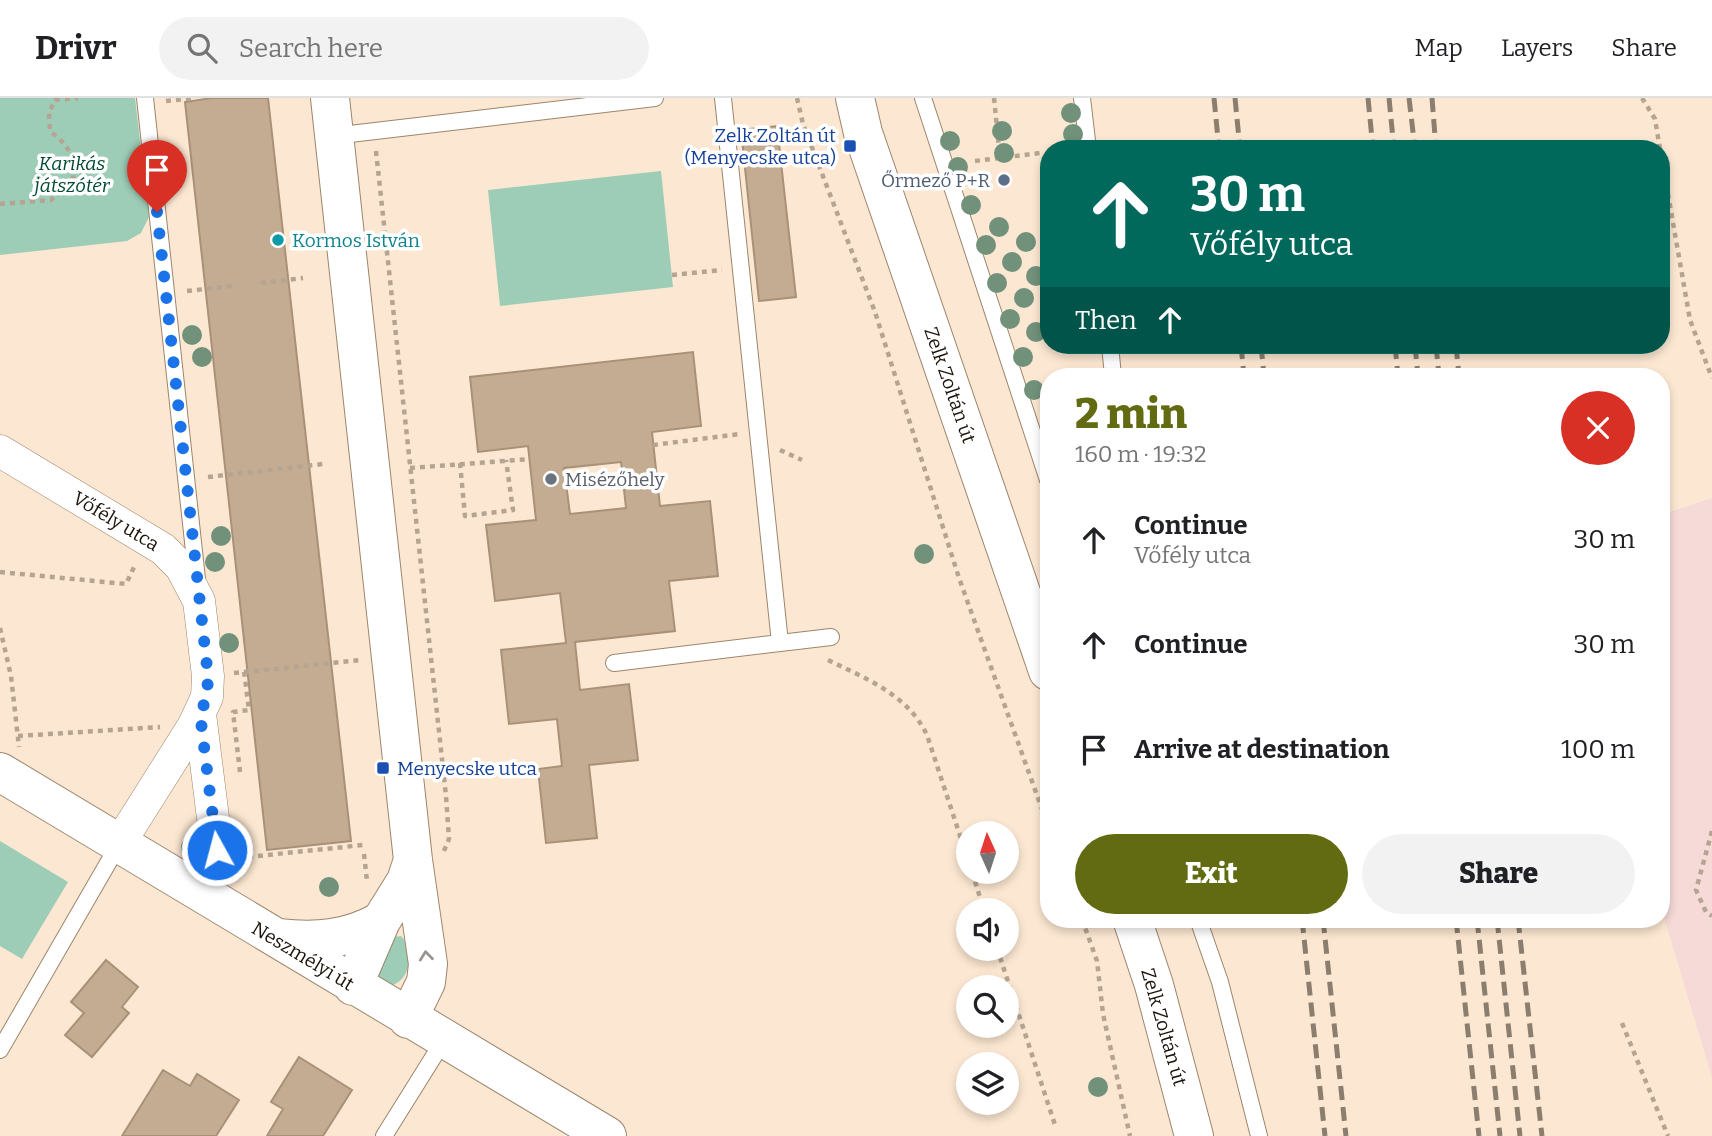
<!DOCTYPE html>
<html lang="en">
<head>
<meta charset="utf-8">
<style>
	:root { --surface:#fff; --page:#f2f2f2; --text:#202124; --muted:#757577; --line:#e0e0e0; --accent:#626b11 }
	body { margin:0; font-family:Bitter,serif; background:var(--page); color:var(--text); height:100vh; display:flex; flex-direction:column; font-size:26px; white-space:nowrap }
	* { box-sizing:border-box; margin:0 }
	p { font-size:23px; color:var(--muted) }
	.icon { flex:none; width:38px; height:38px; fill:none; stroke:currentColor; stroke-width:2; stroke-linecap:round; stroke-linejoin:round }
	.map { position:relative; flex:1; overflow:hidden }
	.sheet { position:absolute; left:1040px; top:270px; width:630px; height:560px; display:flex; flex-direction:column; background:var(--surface); border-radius:28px; box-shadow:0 4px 10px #0003 }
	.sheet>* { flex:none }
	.banner { position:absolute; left:1040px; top:42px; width:630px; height:214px; border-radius:28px; box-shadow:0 4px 10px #0003; background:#00695c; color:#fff; overflow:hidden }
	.needle { width:46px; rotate:357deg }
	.controls { position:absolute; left:956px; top:723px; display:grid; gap:14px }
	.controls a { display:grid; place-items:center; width:63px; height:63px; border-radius:50%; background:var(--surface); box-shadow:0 4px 10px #0003; font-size:35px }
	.pin { position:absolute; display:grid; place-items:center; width:60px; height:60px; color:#fff; margin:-72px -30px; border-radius:50% 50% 50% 0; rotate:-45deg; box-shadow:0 0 7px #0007 }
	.pin .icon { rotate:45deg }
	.me { position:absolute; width:77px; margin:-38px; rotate:353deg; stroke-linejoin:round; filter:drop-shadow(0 0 5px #0008) }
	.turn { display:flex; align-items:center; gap:24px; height:147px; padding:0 35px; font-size:32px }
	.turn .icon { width:91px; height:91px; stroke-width:2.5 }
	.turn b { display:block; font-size:49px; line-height:60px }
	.then { display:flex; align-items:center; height:66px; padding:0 35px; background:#0003; gap:14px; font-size:26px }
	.round { display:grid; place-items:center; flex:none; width:74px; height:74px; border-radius:37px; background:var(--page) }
	.overview { display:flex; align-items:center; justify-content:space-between; height:119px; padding:0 35px }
	h1 { font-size:42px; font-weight:800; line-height:52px; color:var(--accent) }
	.cta { display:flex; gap:14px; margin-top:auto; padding:14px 35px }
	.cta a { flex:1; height:80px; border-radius:42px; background:var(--accent); color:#fff; font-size:28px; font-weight:800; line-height:80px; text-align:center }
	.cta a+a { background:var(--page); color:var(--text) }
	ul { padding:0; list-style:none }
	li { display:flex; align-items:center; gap:21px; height:105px; padding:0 35px }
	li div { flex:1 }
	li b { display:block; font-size:26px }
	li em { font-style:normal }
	header { display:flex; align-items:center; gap:42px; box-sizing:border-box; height:98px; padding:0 35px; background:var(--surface); border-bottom:2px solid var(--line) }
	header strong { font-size:33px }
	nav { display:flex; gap:38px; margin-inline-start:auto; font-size:24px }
	.search { width:490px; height:63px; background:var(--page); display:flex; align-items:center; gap:18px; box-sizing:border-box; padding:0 24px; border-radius:38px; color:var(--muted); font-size:26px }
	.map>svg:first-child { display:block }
	.industrial { fill:#f5dad8 }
	.green { fill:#9dcdb6 }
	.building { fill:#c4ac92; stroke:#a99178; stroke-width:2; fill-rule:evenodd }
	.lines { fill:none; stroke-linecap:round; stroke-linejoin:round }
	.lane-casing { stroke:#9c856c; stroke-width:18 }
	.street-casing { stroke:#9c856c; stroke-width:33 }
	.secondary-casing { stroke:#9c856c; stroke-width:40 }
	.path { stroke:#b5a492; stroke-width:4.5; stroke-dasharray:5 5; stroke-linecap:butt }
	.lane { stroke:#fff; stroke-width:16 }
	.street { stroke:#fff; stroke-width:32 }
	.secondary { stroke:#fff; stroke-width:38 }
	.rail { stroke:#8c7e6e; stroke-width:5; stroke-dasharray:14 7; stroke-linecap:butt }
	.tree { fill:#71917a }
	.oneway { stroke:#989490 }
	.route { stroke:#1a73e8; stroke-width:12; stroke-dasharray:0 21.6 }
	.transit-dot { fill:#1a4fb4; stroke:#fff; stroke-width:2.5 }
	.service-dot { fill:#5c6f8a; stroke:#fff; stroke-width:2.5 }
	.culture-dot { fill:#0f9aa8; stroke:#fff; stroke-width:2.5 }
	.worship-dot { fill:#6b7280; stroke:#fff; stroke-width:2.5 }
	.labels { text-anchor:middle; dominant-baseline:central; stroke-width:7; stroke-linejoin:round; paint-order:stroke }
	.transit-label { font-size:19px; fill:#164399; stroke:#fff; text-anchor:end }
	.park-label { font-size:19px; font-style:italic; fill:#004932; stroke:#fff }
	.service-label { font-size:19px; fill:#4e5e75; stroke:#fff; text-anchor:end }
	.culture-label { font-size:19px; fill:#0d838f; stroke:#fff; text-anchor:start }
	.street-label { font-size:19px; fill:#1b1209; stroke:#fff }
	.worship-label { font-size:19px; fill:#5b616d; stroke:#fff; text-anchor:start }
</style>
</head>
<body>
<header>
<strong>Drivr</strong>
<div class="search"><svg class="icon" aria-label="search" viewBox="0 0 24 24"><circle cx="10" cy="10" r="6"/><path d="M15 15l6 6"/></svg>Search here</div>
<nav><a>Map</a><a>Layers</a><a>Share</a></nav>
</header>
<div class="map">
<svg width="1712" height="1038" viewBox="0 0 1712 1038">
	<rect width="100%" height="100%" fill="#fce8d2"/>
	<path class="industrial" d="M 1712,400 L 1712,980 L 1661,809 L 1661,417 Z"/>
	<path class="green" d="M 0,0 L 135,0 L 149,119 L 141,135 L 127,143 L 0,157 Z
		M 661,73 L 673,189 L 500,208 L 488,92 Z
		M 0,743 L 68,784 L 22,861 L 0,848 Z
		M 401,838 C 415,853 411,885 388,888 L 377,881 L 375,873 L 393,839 Z"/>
	<path class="building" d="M 212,0 L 268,0 L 351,743 L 267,752 L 185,4 Z
		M 777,28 L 796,199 L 759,203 L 741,32 Z
		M 693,254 L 701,328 L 652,334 L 660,408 L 710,403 L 718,478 L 669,483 L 675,533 L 575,544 L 580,592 L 629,586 L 638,662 L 589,667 L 597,740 L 546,745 L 538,671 L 562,668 L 557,621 L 509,626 L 501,552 L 566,545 L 560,495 L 495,503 L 486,427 L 536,422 L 528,348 L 478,354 L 470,279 ZM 621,364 L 626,410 L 570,416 L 564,370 Z
		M 106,862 L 138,889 L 122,909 L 129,915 L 92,959 L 65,937 L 84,915 L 71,904 Z
		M 299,959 L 352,992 L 323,1038 L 267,1038 L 283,1011 L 271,1004 Z
		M 163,972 L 190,988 L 197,976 L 239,1002 L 216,1038 L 122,1038 Z"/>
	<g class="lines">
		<g class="lane-casing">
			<path id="lane" d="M 145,0 L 197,481
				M 923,0 L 1048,382
				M 1082,0 L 1088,51
				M 333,38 L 655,0
				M 1110,247 L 1113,278
				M 780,545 L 831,539
				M 614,565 L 780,545 L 723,0
				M 1198,821 L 1220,884 L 1259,1038
				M 0,952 L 119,746
				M 384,1038 L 444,942"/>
		</g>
		<g class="street-casing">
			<path id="street" d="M 0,353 L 163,451 L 181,469 L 199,503 L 208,578 L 207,599 L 194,627 L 119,746
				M 200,616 L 217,752"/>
		</g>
		<g class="secondary-casing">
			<path id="secondary" d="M 330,0 L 413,762 L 428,866 L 426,884 L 408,921
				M 855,0 L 863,35 L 1048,573
				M 0,674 L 607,1038
				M 1132,821 L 1154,887 L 1194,1038
				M 278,840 C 316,844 347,842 381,823
				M 353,888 L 381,823 L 406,783 L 413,762"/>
		</g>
		<path class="path" d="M 797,0 L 803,26 L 875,214 L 959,480 L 1048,728
			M 994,0 L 1000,60
			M 1642,0 L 1655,21 L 1660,51
			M 166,3 L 196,0
			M 376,53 L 446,698 L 449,741 L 444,753
			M 1661,56 L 1690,222 L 1712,280
			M 975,63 L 1040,55
			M 0,106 L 51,102 L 73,81 C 73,55 70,49 50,33 L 49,15 L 55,2 L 78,0
			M 672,177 L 722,172
			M 261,185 L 303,180
			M 187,193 L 233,188
			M 653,347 L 740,336
			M 780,352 L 802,362
			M 460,365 L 465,418 L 513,412 L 506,362
			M 410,370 L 530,361
			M 208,379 L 323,366
			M 0,474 L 126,486 L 135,467
			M 0,530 L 11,578 L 19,649
			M 828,562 C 867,581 908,597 927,637 L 968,762
			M 234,575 L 361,562
			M 18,638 L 160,629
			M 240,674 L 233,614 L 249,612 L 244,573
			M 1712,733 L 1696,792 L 1706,814 L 1712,818
			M 364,756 L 367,783
			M 248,759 L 363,747
			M 972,774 L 984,812
			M 238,780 L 248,759 L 248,753
			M 1082,821 L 1097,863 L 1103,916 L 1130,1038
			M 997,850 L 1055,1027
			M 1622,925 L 1668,1038"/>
		<use href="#lane" class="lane"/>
		<use href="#street" class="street"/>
		<use href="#secondary" class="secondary"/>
		<path class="rail" d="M 1214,0 L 1219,51
			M 1235,0 L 1240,51
			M 1368,0 L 1373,51
			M 1389,0 L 1394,51
			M 1409,0 L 1415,51
			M 1432,0 L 1436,51
			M 1241,247 L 1244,278
			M 1261,247 L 1264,278
			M 1395,247 L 1398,278
			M 1415,247 L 1418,278
			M 1436,247 L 1439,278
			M 1456,247 L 1459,278
			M 1302,821 L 1325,1038
			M 1323,821 L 1346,1038
			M 1456,821 L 1479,1038
			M 1477,821 L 1500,1038
			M 1497,821 L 1520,1038
			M 1518,821 L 1542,1038"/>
	</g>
	<g class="tree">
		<circle cx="1071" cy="15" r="10"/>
		<circle cx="1002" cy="33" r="10"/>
		<circle cx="1073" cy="36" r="10"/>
		<circle cx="950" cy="43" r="10"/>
		<circle cx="1004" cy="55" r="10"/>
		<circle cx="958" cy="69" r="10"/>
		<circle cx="971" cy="107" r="10"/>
		<circle cx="999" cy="129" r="10"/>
		<circle cx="1026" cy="144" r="10"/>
		<circle cx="986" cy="147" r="10"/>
		<circle cx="1012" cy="164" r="10"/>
		<circle cx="1036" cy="178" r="10"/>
		<circle cx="997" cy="185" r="10"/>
		<circle cx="1024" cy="200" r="10"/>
		<circle cx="1010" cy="221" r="10"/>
		<circle cx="1036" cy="234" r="10"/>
		<circle cx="192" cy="237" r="10"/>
		<circle cx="202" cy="259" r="10"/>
		<circle cx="1023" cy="259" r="10"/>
		<circle cx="1034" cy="292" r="10"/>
		<circle cx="221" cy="438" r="10"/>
		<circle cx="924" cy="456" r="10"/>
		<circle cx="215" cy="464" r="10"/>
		<circle cx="229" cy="545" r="10"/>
		<circle cx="191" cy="749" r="10"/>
		<circle cx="329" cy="789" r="10"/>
		<circle cx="1098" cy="989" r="10"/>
	</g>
	<defs><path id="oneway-chevron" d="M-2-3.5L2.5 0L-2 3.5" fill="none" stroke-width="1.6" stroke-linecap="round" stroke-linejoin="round" transform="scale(1.75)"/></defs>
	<use class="oneway" href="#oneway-chevron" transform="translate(426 858) rotate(-96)"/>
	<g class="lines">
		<path class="route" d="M 157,114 L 208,578 L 207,599 L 200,616 L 217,752"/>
	</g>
	<g class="transit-dot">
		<rect x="843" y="41" width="14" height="14" rx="3.5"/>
		<rect x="376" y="663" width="14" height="14" rx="3.5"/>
	</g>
	<circle class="service-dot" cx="1004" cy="82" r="7"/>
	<circle class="culture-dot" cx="278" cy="142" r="7"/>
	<circle class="worship-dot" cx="551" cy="381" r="7"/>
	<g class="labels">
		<g class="transit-label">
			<text x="836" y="37">Zelk Zoltán út<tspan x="836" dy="22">(Menyecske utca)</tspan></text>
			<text x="397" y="670" text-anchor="start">Menyecske utca</text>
		</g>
		<g class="park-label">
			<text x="72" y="65">Karikás<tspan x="72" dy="22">játszótér</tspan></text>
		</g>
		<g class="service-label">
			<text x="990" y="82">Őrmező P+R</text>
		</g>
		<g class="culture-label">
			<text x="292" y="142">Kormos István</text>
		</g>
		<g class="street-label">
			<text transform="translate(950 287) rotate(71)">Zelk Zoltán út</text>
			<text transform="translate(116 423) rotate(31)">Vőfély utca</text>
			<text transform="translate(303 858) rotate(31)">Neszmélyi út</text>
			<text transform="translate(1164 929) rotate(74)">Zelk Zoltán út</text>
		</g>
		<g class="worship-label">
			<text x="565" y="381">Misézőhely</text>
		</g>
	</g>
</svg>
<div class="controls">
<a><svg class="needle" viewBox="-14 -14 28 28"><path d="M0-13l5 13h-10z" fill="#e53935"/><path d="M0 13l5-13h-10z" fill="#757577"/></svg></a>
<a><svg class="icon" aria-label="sound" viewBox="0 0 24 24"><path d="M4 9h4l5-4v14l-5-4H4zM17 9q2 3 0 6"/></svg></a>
<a><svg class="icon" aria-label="search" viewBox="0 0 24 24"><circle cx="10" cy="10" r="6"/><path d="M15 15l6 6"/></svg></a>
<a><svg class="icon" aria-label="layers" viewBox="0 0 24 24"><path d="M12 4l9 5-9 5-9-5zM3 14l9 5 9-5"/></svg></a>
</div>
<div class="pin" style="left:157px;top:114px;background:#d93025"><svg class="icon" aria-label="arrive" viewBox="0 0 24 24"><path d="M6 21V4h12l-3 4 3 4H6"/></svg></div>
<svg class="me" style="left:217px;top:752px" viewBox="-20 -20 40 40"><circle r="17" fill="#1a73e8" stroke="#fff" stroke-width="3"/><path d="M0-11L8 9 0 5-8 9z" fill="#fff"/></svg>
<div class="banner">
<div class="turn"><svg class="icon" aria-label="ahead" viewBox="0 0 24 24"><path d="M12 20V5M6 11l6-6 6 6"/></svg><div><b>30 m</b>Vőfély utca</div></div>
<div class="then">Then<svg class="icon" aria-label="ahead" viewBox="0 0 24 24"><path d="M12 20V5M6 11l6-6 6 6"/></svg></div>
</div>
<section class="sheet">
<div class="overview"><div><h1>2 min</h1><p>160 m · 19:32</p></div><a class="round" style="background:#d93025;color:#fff"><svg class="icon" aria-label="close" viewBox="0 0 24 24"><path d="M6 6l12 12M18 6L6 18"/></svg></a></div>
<ul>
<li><svg class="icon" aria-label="ahead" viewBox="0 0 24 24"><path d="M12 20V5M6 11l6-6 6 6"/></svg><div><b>Continue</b><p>Vőfély utca</p></div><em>30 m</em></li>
<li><svg class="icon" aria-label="ahead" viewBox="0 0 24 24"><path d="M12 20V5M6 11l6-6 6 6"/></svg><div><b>Continue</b></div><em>30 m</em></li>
<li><svg class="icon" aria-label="arrive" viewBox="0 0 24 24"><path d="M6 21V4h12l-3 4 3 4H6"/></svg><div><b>Arrive at destination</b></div><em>100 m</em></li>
</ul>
<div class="cta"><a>Exit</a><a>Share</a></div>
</section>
</div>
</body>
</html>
